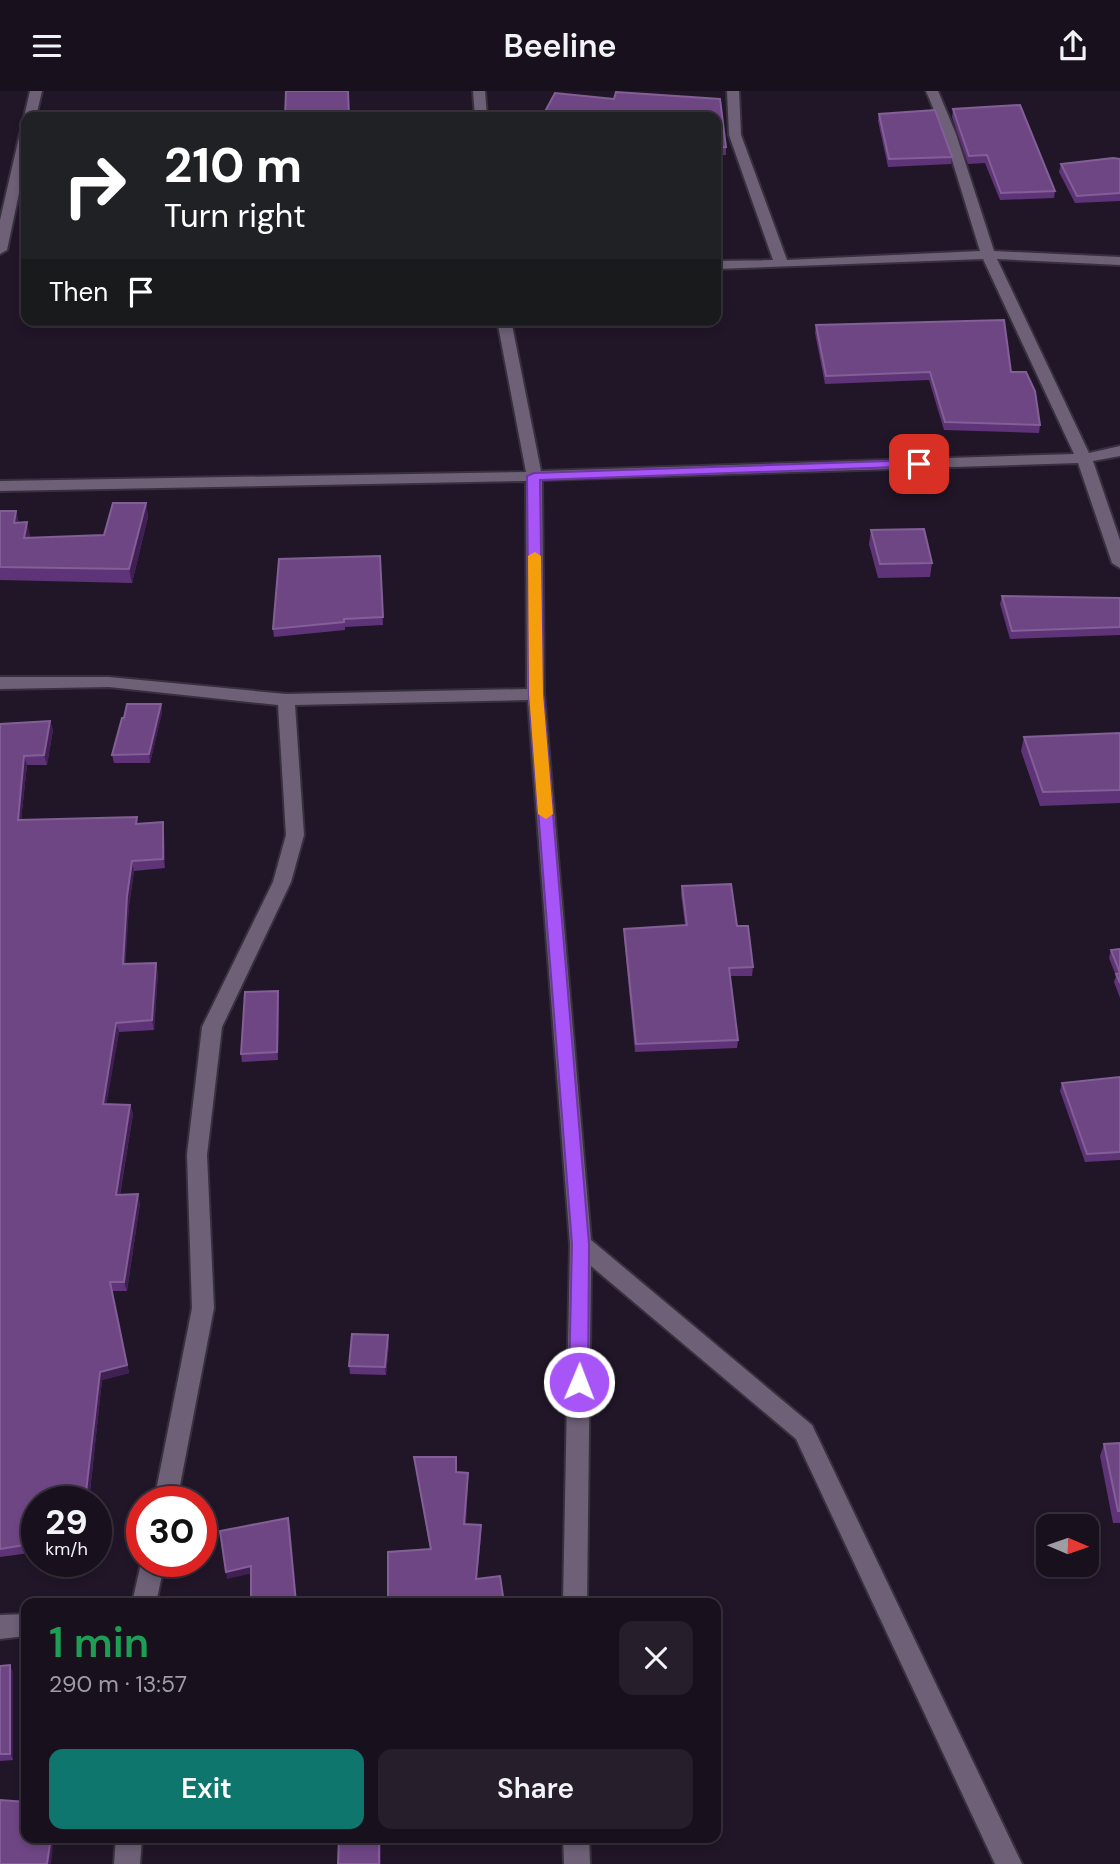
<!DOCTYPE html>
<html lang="en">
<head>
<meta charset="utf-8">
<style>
	:root { --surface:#19101e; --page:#261e2b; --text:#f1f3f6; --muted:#9f9da4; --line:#37303c; --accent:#0f766e }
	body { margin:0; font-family:"DM Sans",sans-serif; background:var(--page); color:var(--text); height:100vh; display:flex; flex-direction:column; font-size:26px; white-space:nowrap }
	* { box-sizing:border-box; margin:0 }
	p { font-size:23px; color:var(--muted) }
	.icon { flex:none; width:38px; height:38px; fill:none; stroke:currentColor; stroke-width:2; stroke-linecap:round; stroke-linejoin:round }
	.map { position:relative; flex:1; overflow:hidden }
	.drawer { position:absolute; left:21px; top:1507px; width:700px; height:245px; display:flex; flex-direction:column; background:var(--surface); border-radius:14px; box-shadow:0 4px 10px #0003,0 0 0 2px var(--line) }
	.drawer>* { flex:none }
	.top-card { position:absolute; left:21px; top:21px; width:700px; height:214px; border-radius:14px; box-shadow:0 4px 10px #0003,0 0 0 2px var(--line); background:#202124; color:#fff; overflow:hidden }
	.needle { width:46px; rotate:92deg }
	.controls { position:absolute; left:1036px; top:1423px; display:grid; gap:14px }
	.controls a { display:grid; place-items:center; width:63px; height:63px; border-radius:14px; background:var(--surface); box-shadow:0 4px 10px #0003,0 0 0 2px var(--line); font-size:35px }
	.speed { position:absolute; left:21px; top:1395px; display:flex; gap:14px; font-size:35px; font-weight:700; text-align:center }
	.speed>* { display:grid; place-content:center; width:91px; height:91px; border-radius:50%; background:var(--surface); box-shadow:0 4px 10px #0003,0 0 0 2px var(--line); line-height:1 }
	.speed small { font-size:18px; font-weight:400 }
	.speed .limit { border:10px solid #d22; background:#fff; color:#111 }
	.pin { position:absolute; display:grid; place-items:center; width:60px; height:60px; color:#fff; margin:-30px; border-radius:14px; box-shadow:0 4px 10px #0006 }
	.me { position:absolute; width:77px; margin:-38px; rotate:1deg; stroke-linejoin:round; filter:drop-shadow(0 0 5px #0008) }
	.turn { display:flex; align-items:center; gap:24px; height:147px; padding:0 28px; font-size:32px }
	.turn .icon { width:91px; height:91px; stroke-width:2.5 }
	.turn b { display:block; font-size:49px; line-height:60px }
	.then { display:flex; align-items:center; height:66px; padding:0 28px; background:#0003; gap:14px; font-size:26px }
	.round { display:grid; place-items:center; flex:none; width:74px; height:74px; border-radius:14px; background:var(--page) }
	.head { display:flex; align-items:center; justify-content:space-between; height:119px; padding:0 28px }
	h1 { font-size:42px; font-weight:600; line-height:52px; color:#1e9e55 }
	.action { display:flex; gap:14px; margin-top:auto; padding:14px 28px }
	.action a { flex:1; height:80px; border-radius:14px; background:var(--accent); color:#fff; font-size:28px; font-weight:600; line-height:80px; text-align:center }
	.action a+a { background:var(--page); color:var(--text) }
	header { display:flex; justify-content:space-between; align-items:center; height:91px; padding:0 28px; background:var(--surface); font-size:32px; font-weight:600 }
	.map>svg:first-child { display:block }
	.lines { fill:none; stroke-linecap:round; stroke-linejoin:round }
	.minor-casing { stroke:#37303d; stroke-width:4 }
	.minor { fill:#6d6077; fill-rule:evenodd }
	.wall { fill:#5f3377 }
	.shaded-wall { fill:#402052 }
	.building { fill:#6e4684; stroke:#825f96; stroke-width:2 }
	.route { fill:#a855f7; stroke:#6d37a1; stroke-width:2 }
	.slow { fill:#f59e0b }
</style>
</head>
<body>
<header><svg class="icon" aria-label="menu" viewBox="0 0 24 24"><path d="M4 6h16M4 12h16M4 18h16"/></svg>Beeline<svg class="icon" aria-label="share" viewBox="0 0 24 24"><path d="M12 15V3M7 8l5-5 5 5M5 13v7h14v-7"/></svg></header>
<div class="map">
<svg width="1120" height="1773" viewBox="0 0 1120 1773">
	<rect width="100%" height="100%" fill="#211628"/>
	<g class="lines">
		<g class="minor-casing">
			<path id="minor" d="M 30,0 L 42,0 L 36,26 L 26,26 L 26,29 L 24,26 Z
				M 473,0 L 485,0 L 487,26 L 475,26 Z
				M 727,0 L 739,0 L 741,44 L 787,169 L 980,160 L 944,43 L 926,0 L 938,0 L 956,43 L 994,160 L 1120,166 L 1120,174 L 997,168 L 1089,362 L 1120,355 L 1120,365 L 1093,370 L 1120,449 L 1120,477 L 1112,472 L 1078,372 L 542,389 L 544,603 L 591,1149 L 812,1334 L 1022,1773 L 995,1773 L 796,1348 L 591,1175 L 587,1512 L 563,1512 L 570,1153 L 528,609 L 295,614 L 304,744 L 291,791 L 222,936 L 207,1064 L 214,1217 L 177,1410 L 154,1410 L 192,1217 L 187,1064 L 202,936 L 273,791 L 286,744 L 278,614 L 109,596 L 0,598 L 0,586 L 109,586 L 286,603 L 527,598 L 526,390 L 0,400 L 0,390 L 526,381 L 497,229 L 511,229 L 541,380 L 1074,363 L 983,168 L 716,178 L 716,170 L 773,169 L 729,44 Z
				M 26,38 L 26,69 L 7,159 L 0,163 L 0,129 L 20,42 Z
				M 142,1468 L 165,1470 L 156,1512 L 132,1512 Z
				M 26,1523 L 26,1545 L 0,1548 L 0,1524 Z
				M 116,1746 L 142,1746 L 140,1773 L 114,1773 Z
				M 563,1746 L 589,1746 L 590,1773 L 564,1773 Z"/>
		</g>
		<use href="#minor" class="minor"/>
	</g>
	<path class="wall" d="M 953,18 L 1055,100 L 1054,107 L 1000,109 L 985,72 L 968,73 L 952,26 Z
		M 879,23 L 952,66 L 951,73 L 888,76 L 878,30 Z
		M 716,26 L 726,56 L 726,64 L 716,64 Z
		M 1120,68 L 1120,110 L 1075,112 L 1059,81 L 1061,73 Z
		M 816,234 L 1011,281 L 1040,334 L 1039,342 L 944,339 L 929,289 L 825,293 L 815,242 Z
		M 146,412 L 148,426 L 132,492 L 0,489 L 0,420 L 16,420 L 19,432 L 30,444 L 29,447 L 104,444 Z
		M 871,439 L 932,472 L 930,486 L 878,487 L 869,453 Z
		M 380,465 L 383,534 L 345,536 L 345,539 L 274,546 L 273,538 Z
		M 1002,505 L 1120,507 L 1120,544 L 1010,548 L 1000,513 Z
		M 161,613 L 162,621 L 150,672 L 114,672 L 112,664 L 124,627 Z
		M 50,630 L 53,639 L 47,674 L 27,674 L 21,729 L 138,733 L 164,741 L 165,777 L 134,780 L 129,815 L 125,873 L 158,881 L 154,939 L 119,941 L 106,1013 L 130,1014 L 133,1023 L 120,1104 L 140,1112 L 127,1200 L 112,1200 L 129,1282 L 102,1289 L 89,1410 L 37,1410 L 37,1461 L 0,1466 L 0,633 Z
		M 1120,644 L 1120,712 L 1040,715 L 1021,660 L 1024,646 Z
		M 682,795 L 737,835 L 753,876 L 752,885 L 730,885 L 738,949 L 737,957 L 635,961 L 624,846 L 624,838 L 685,834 L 681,803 Z
		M 1120,858 L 1120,907 L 1114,891 L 1116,885 L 1109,867 L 1111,859 Z
		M 279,908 L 278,969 L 242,971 L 241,963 Z
		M 1120,986 L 1120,1069 L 1085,1071 L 1060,1000 L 1062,992 Z
		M 389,1252 L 386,1284 L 350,1283 L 349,1275 Z
		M 1120,1352 L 1120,1432 L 1113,1432 L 1100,1365 L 1104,1353 Z
		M 414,1366 L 457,1381 L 468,1382 L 468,1391 L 466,1433 L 481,1434 L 481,1444 L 477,1488 L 504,1512 L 430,1458 Z
		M 0,1575 L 13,1581 L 13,1669 L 0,1670 Z"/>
	<path class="shaded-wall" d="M 146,412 L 148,426 L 132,492 L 129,478 Z
		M 16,420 L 19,433 L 14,432 Z
		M 27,431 L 30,444 L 27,461 L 24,447 Z
		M 161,613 L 162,621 L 150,672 L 149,663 Z
		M 50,630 L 53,639 L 47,674 L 44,664 Z
		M 24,665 L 27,674 L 20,739 L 18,729 Z
		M 163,731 L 164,741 L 165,777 L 163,768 Z
		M 132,770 L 134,780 L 129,815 L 125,882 L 123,873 L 127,805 Z
		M 156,872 L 158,881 L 154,939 L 152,929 Z
		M 278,900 L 279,908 L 278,969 L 277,961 Z
		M 116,932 L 119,941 L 105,1022 L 103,1013 Z
		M 130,1014 L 133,1023 L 118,1113 L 116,1104 Z
		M 138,1103 L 140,1112 L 127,1200 L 124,1191 Z
		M 110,1191 L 129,1282 L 102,1289 L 89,1410 L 85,1410 Z
		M 388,1244 L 389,1252 L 386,1284 L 385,1276 Z
		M 468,1382 L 468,1391 L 465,1443 L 464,1433 Z
		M 288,1427 L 290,1434 L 297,1512 L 296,1512 Z
		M 481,1434 L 481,1444 L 476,1497 L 476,1488 Z
		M 251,1475 L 253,1482 L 227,1488 L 226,1481 Z
		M 10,1574 L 13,1581 L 13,1669 L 10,1663 Z
		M 51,1746 L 54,1746 L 51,1773 L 47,1773 Z
		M 379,1746 L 381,1746 L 381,1773 L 379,1773 Z"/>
	<path class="building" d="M 286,0 L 348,0 L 349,26 L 285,26 Z
		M 616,1 L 720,8 L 726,56 L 716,57 L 716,26 L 542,26 L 555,2 L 614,8 Z
		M 1020,14 L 1055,100 L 1001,102 L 987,64 L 969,65 L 953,18 Z
		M 935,19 L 952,66 L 889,68 L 879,23 Z
		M 1113,67 L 1120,68 L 1120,102 L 1077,105 L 1061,73 Z
		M 1004,229 L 1011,281 L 1026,281 L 1035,300 L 1040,334 L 945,331 L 930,281 L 826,285 L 816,234 Z
		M 113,412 L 146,412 L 129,478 L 0,476 L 0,420 L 16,420 L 14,432 L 27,431 L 24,447 L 104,444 Z
		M 924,438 L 932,472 L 880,473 L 871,439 Z
		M 380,465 L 383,526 L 344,528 L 344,531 L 273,538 L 279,468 Z
		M 1002,505 L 1120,507 L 1120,536 L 1012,540 Z
		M 127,613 L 161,613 L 149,663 L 112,664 L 122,627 L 124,627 Z
		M 50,630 L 44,664 L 24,665 L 18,729 L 137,726 L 136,733 L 163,731 L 163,768 L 132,770 L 127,805 L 123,873 L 156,872 L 152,929 L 116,932 L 103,1013 L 130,1014 L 116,1104 L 138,1103 L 124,1191 L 110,1191 L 127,1274 L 100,1281 L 85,1410 L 37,1410 L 37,1452 L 0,1458 L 0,633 Z
		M 1120,642 L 1120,699 L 1043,701 L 1024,646 Z
		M 731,793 L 737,835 L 748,835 L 753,876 L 729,877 L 738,949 L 636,953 L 624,838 L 687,834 L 682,795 Z
		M 1120,858 L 1120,892 L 1116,883 L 1120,882 L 1111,859 Z
		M 278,900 L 277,961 L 241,963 L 245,901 Z
		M 1120,986 L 1120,1061 L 1087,1063 L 1062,992 Z
		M 352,1243 L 388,1244 L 385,1276 L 349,1275 Z
		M 1120,1352 L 1120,1420 L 1118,1420 L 1104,1353 Z
		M 414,1366 L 456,1366 L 456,1381 L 468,1382 L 464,1433 L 481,1434 L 476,1488 L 500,1485 L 504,1512 L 388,1512 L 388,1461 L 431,1458 Z
		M 288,1427 L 296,1512 L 251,1512 L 251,1475 L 226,1481 L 220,1440 Z
		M 10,1574 L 10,1663 L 0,1663 L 0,1575 Z
		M 0,1709 L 26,1711 L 26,1746 L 51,1746 L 47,1773 L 0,1773 Z
		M 339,1746 L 379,1746 L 379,1773 L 338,1773 Z"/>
	<path class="route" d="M 919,369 L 923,370 L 923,375 L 540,389 L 543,603 L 589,1153 L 588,1291 L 585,1297 L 579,1299 L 572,1297 L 569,1291 L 572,1153 L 529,603 L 527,385 L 534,382 Z"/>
	<path class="slow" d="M 535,461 L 541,465 L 543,603 L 553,723 L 546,728 L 538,723 L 529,603 L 528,465 Z"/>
</svg>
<div class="controls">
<a><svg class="needle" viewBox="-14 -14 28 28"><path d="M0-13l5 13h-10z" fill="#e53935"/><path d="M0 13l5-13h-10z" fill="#9f9da4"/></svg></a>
</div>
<div class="speed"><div>29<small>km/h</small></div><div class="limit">30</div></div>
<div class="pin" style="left:919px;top:373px;background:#d93025"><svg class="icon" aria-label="arrive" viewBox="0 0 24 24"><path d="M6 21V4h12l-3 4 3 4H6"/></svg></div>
<svg class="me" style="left:579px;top:1291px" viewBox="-20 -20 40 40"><circle r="17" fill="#a855f7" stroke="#fff" stroke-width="3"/><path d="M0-11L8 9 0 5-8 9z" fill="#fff"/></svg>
<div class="top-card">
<div class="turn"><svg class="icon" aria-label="right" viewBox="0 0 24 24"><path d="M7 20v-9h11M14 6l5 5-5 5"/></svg><div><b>210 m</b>Turn right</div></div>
<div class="then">Then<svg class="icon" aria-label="arrive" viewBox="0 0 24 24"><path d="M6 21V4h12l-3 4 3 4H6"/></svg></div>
</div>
<section class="drawer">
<div class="head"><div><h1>1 min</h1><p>290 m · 13:57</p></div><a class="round"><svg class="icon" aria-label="close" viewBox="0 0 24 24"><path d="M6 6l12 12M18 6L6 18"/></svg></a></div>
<div class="action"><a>Exit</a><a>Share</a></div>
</section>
</div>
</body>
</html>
